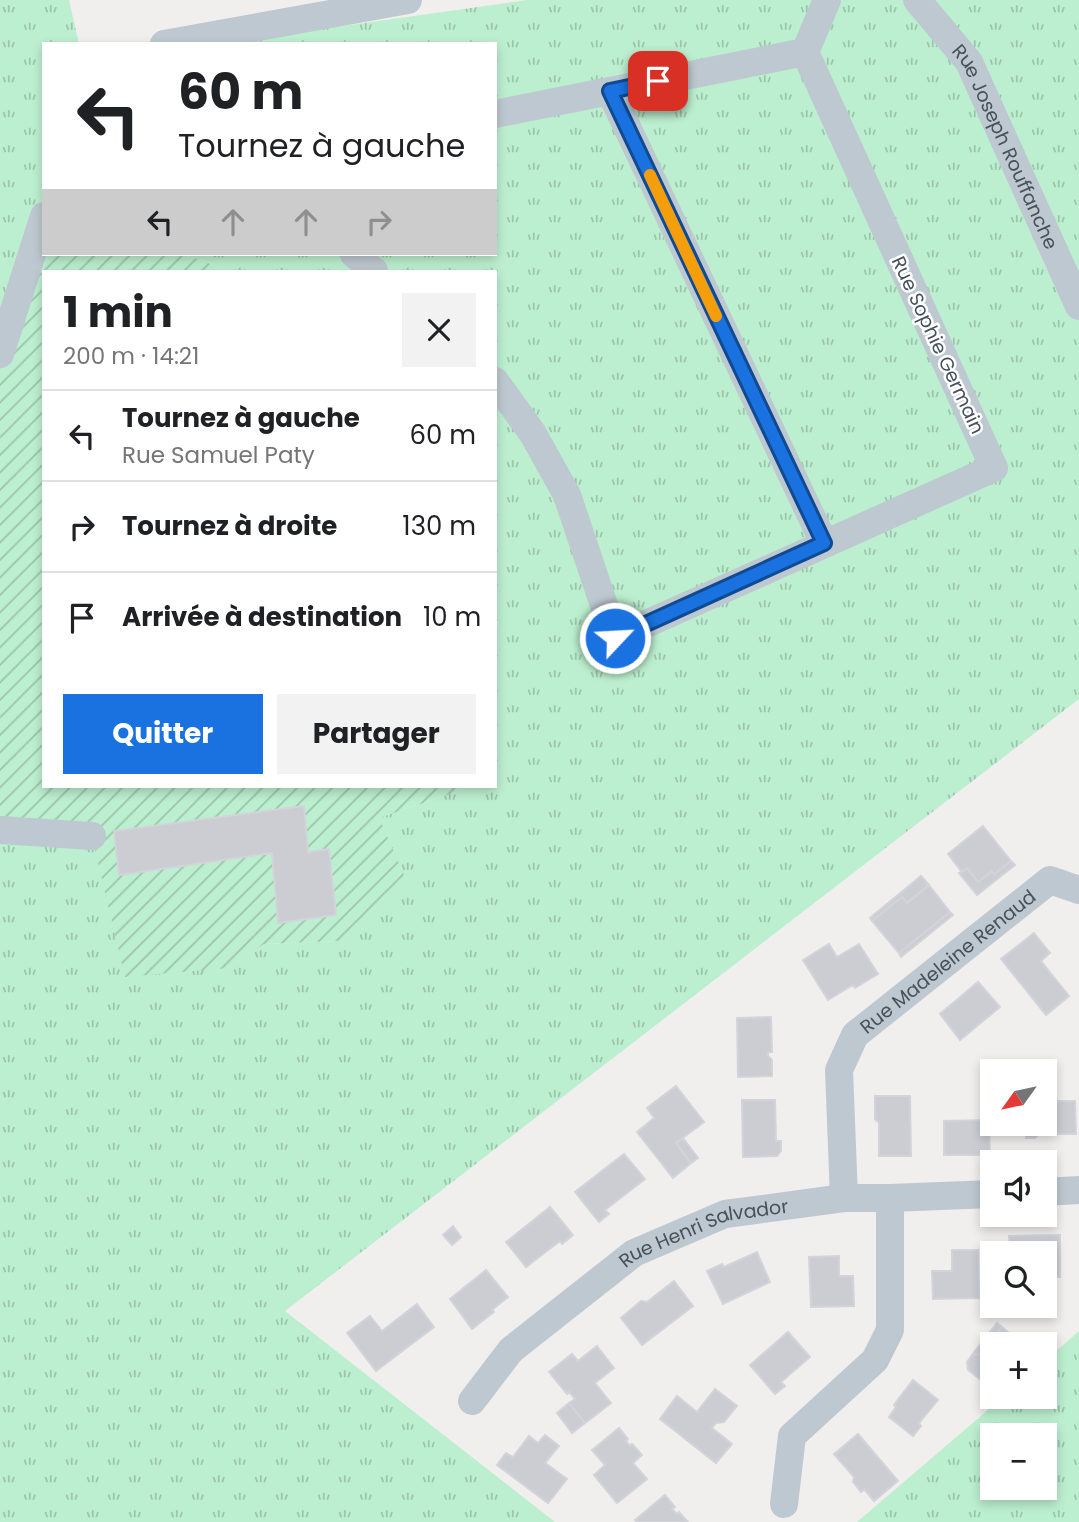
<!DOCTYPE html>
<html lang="fr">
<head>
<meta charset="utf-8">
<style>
	:root { --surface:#fff; --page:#f2f2f2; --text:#202124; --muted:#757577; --line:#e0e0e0; --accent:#1972df }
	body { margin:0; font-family:Poppins,sans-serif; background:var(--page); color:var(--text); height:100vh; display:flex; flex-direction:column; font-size:26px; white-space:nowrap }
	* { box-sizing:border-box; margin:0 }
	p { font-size:23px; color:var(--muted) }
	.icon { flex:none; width:38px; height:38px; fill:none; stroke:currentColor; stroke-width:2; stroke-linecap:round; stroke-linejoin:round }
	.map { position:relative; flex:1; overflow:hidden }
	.side { position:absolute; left:42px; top:270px; width:455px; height:518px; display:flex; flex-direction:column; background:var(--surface); border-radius:0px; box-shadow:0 4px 10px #0003 }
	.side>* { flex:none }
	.top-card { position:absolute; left:42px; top:42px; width:455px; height:214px; border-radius:0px; box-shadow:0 4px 10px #0003; background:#fff; color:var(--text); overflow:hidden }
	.needle { width:46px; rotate:237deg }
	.tools { position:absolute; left:980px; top:1059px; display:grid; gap:14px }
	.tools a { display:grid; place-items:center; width:77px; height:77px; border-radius:0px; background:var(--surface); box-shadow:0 4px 10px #0003; font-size:35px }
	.pin { position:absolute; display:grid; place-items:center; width:60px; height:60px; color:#fff; margin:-30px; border-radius:14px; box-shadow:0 4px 10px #0006 }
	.me { position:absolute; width:77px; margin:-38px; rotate:65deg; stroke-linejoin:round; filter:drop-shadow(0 0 5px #0008) }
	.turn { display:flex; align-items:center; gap:24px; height:147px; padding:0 21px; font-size:32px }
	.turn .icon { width:91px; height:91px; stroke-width:2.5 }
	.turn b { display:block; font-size:49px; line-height:60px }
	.lanes { display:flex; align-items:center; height:66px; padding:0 21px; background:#0003; justify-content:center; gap:35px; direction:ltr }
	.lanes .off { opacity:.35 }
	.round { display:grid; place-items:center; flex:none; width:74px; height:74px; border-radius:0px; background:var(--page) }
	.overview { display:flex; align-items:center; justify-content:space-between; height:119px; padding:0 21px }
	h1 { font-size:42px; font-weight:700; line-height:52px }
	.cta { display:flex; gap:14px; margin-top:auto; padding:14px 21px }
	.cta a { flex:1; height:80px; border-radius:0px; background:var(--accent); color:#fff; font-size:28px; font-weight:700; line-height:80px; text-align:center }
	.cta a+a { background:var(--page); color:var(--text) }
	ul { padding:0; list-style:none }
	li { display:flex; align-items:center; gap:21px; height:91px; padding:0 21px; border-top:2px solid var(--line) }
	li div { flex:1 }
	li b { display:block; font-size:26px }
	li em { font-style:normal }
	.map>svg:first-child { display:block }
	.grass { fill:url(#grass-tufts); fill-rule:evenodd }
	.garden { fill:url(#garden-furrows) }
	.building { fill:#cbcdd3; stroke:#d2d4da; stroke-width:2 }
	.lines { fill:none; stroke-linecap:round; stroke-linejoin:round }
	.minor { stroke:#bec8d0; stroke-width:28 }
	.route-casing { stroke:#104a91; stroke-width:18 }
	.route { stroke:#1972df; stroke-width:12 }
	.slow { stroke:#f59e0b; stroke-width:12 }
	.labels { text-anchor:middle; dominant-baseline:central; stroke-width:5; stroke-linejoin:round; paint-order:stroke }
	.street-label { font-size:19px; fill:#46515b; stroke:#fff }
</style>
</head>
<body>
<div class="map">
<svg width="1079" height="1522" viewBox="0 0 1079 1522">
	<defs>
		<pattern id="grass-tufts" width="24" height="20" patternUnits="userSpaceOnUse" patternTransform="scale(1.75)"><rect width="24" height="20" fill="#bcefcf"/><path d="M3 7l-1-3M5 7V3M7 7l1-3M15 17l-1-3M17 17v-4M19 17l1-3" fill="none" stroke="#9bc4ab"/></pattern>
		<pattern id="garden-furrows" width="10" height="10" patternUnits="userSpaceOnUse" patternTransform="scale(1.75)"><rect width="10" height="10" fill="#bcefcf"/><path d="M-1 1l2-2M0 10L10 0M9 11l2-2" fill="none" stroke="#9bc4ab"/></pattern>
	</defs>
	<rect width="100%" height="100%" fill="#f1eeee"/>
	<path class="grass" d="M 0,0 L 69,0 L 79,44 L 44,44 L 44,217 L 0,354 Z
		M 527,0 L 1079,0 L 1079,699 L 285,1311 L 555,1522 L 0,1522 L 0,830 L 92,836 L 227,968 L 264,944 L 340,941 L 378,818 L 459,791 L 460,786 L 495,786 L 495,635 L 498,622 L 495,615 L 495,271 L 218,271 L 206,261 L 178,254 L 495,254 L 495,44 L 214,44 Z
		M 1079,1331 L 1079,1522 L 857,1522 L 1003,1397 L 1045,1396 L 1045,1361 ZM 992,1435 L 1045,1435 L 1045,1488 L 992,1488 Z"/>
	<path class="garden" d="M 44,254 L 178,254 L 206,261 L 218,271 L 44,271 L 44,786 L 460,786 L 459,791 L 379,818 L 408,884 L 340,941 L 264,944 L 228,968 L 125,977 L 92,837 L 0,830 L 0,354 Z"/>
	<path class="building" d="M 304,806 L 308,852 L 329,849 L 336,915 L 278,923 L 272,853 L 119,875 L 114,831 Z
		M 983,826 L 1011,861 L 994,874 L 992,871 L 978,882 L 967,868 L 962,872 L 948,854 Z
		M 1011,861 L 1015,865 L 977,895 L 959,873 L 967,868 L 978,882 L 992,871 L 994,874 Z
		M 921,876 L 929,885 L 907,903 L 902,897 L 872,921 L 870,918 Z
		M 929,885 L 950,912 L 899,953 L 872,921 L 902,897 L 907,903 Z
		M 950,912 L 953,915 L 901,957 L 899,953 Z
		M 1034,933 L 1050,953 L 1041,961 L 1069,996 L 1046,1015 L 1001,959 Z
		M 829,944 L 837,957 L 859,944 L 878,974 L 855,988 L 853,985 L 828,1000 L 803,960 Z
		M 978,982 L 1000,1007 L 960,1040 L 940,1014 Z
		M 771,1017 L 772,1052 L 768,1052 L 768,1056 L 772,1060 L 772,1076 L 738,1077 L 737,1018 Z
		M 676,1086 L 704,1122 L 676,1143 L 691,1163 L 673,1178 L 637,1132 L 654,1118 L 647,1108 Z
		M 875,1096 L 910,1096 L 911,1156 L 879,1156 L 879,1123 L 875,1119 Z
		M 742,1100 L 775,1100 L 776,1141 L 781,1141 L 781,1151 L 777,1156 L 743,1157 Z
		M 1045,1101 L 1075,1101 L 1076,1134 L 1039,1134 L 1035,1138 L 1026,1138 L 1025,1124 L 1045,1124 Z
		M 989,1120 L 990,1155 L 944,1155 L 944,1121 Z
		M 683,1138 L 698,1158 L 691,1163 L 676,1143 Z
		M 624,1154 L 645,1179 L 605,1210 L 609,1214 L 599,1222 L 575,1192 Z
		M 550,1207 L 573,1235 L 562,1244 L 560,1241 L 526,1267 L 506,1242 Z
		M 453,1226 L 461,1237 L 452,1245 L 443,1235 Z
		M 1060,1235 L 1060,1277 L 1045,1277 L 1045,1253 L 1010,1253 L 1009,1236 Z
		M 952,1250 L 978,1250 L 979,1298 L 933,1299 L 932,1271 L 952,1271 Z
		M 757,1252 L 770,1282 L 723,1304 L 707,1271 L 722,1264 L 724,1267 Z
		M 839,1256 L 839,1276 L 853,1276 L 854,1306 L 811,1307 L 809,1257 Z
		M 486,1270 L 508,1297 L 492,1310 L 494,1312 L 472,1329 L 450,1299 Z
		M 674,1281 L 693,1306 L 642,1345 L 621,1318 L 641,1301 L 647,1302 Z
		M 417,1304 L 434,1327 L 376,1371 L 347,1333 L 370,1316 L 382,1331 Z
		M 997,1323 L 1002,1327 L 980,1354 L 972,1355 Z
		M 1002,1327 L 1023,1344 L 992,1344 L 992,1377 L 986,1384 L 968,1370 L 967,1362 L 972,1355 L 980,1354 Z
		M 788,1332 L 810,1357 L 781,1382 L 785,1386 L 775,1394 L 750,1365 Z
		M 597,1346 L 614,1368 L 595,1383 L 611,1403 L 585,1423 L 569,1403 L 575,1399 L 569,1392 L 567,1394 L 549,1372 L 572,1354 L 578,1361 Z
		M 913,1380 L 938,1400 L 919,1423 L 921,1426 L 913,1436 L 889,1417 L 896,1407 L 894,1405 Z
		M 715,1389 L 737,1406 L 724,1422 L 716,1423 L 712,1428 L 732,1444 L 716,1463 L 660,1419 L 677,1396 L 697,1412 Z
		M 569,1403 L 585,1423 L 572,1433 L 557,1413 Z
		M 619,1428 L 628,1439 L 626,1441 L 630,1446 L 632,1444 L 642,1455 L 633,1463 L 647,1479 L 617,1503 L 594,1475 L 605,1465 L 592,1450 Z
		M 858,1434 L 898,1481 L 874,1501 L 864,1489 L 861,1492 L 853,1482 L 854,1477 L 834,1454 Z
		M 545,1435 L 559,1446 L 545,1463 L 567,1479 L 548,1503 L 497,1465 L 506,1453 L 513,1457 L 529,1436 L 538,1443 Z
		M 665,1495 L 675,1507 L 672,1509 L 677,1514 L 679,1512 L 688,1522 L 637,1522 L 635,1520 Z"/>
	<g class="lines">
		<g class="minor">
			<path id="s1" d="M 917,0 L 969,62 L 1079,306"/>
			<path d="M 164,44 L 408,0"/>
			<path d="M 610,91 L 824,543"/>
			<path d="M 495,114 L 805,52 L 827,0"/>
			<path d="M 354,254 L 374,271"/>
			<path d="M 0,354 L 44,216"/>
			<path d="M 495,381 L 533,434 L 567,495 L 615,638 L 994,468 L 805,52"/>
			<path d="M 0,830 L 92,836"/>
			<path d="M 1045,1192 L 1079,1190"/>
			<path id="s2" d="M 844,1198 L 839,1070 L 855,1035 L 1050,880 L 1079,890"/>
			<path id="s3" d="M 472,1401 L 511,1350 L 634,1253 L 725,1214 L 844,1198 L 890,1198 L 992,1194"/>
			<path d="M 784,1504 L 792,1436 L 875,1360 L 890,1330 L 890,1198"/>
		</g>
	</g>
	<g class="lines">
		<g class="route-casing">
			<path id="route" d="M 615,638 L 824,543 L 610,91 L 658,81"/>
		</g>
		<use href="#route" class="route"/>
		<path class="slow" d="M 650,175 L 716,316"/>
	</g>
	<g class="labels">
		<g class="street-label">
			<text stroke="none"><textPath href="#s1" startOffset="173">Rue Joseph Rouffanche</textPath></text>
			<text transform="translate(938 345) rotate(65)">Rue Sophie Germain</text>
			<text stroke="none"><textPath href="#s2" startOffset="285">Rue Madeleine Renaud</textPath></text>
			<text stroke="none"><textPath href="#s3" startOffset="294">Rue Henri Salvador</textPath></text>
		</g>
	</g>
</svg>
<div class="tools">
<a><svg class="needle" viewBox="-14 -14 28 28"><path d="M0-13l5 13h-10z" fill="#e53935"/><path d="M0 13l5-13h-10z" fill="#757577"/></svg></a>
<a><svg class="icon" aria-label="sound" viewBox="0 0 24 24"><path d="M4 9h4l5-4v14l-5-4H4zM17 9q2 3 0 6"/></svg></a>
<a><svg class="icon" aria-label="search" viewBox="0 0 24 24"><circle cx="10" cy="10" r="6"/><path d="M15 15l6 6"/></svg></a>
<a>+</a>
<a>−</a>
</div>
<div class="pin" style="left:658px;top:81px;background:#d93025"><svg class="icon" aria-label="arrive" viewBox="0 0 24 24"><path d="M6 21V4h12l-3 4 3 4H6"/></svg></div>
<svg class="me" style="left:615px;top:638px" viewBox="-20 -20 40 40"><circle r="17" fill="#1972df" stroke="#fff" stroke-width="3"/><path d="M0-11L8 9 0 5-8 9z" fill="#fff"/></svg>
<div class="top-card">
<div class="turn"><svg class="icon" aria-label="left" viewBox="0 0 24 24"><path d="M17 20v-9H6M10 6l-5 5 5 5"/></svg><div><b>60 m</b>Tournez à gauche</div></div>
<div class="lanes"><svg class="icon" aria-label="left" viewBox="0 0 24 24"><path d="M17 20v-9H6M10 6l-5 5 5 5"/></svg><svg class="icon off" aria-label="ahead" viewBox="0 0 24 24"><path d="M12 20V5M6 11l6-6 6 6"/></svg><svg class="icon off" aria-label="ahead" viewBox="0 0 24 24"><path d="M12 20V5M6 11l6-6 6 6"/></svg><svg class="icon off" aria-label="right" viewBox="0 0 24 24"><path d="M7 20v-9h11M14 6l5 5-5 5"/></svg></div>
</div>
<section class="side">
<div class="overview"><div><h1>1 min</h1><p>200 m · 14:21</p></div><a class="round"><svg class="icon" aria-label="close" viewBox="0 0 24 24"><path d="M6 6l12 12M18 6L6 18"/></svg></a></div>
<ul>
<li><svg class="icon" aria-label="left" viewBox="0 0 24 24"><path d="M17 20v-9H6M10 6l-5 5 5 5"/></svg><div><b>Tournez à gauche</b><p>Rue Samuel Paty</p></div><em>60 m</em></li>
<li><svg class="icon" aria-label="right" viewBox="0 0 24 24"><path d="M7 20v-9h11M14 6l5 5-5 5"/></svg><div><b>Tournez à droite</b></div><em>130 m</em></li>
<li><svg class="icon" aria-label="arrive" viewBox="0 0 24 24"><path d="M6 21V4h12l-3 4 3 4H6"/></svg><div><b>Arrivée à destination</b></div><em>10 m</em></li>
</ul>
<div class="cta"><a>Quitter</a><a>Partager</a></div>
</section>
</div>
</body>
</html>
